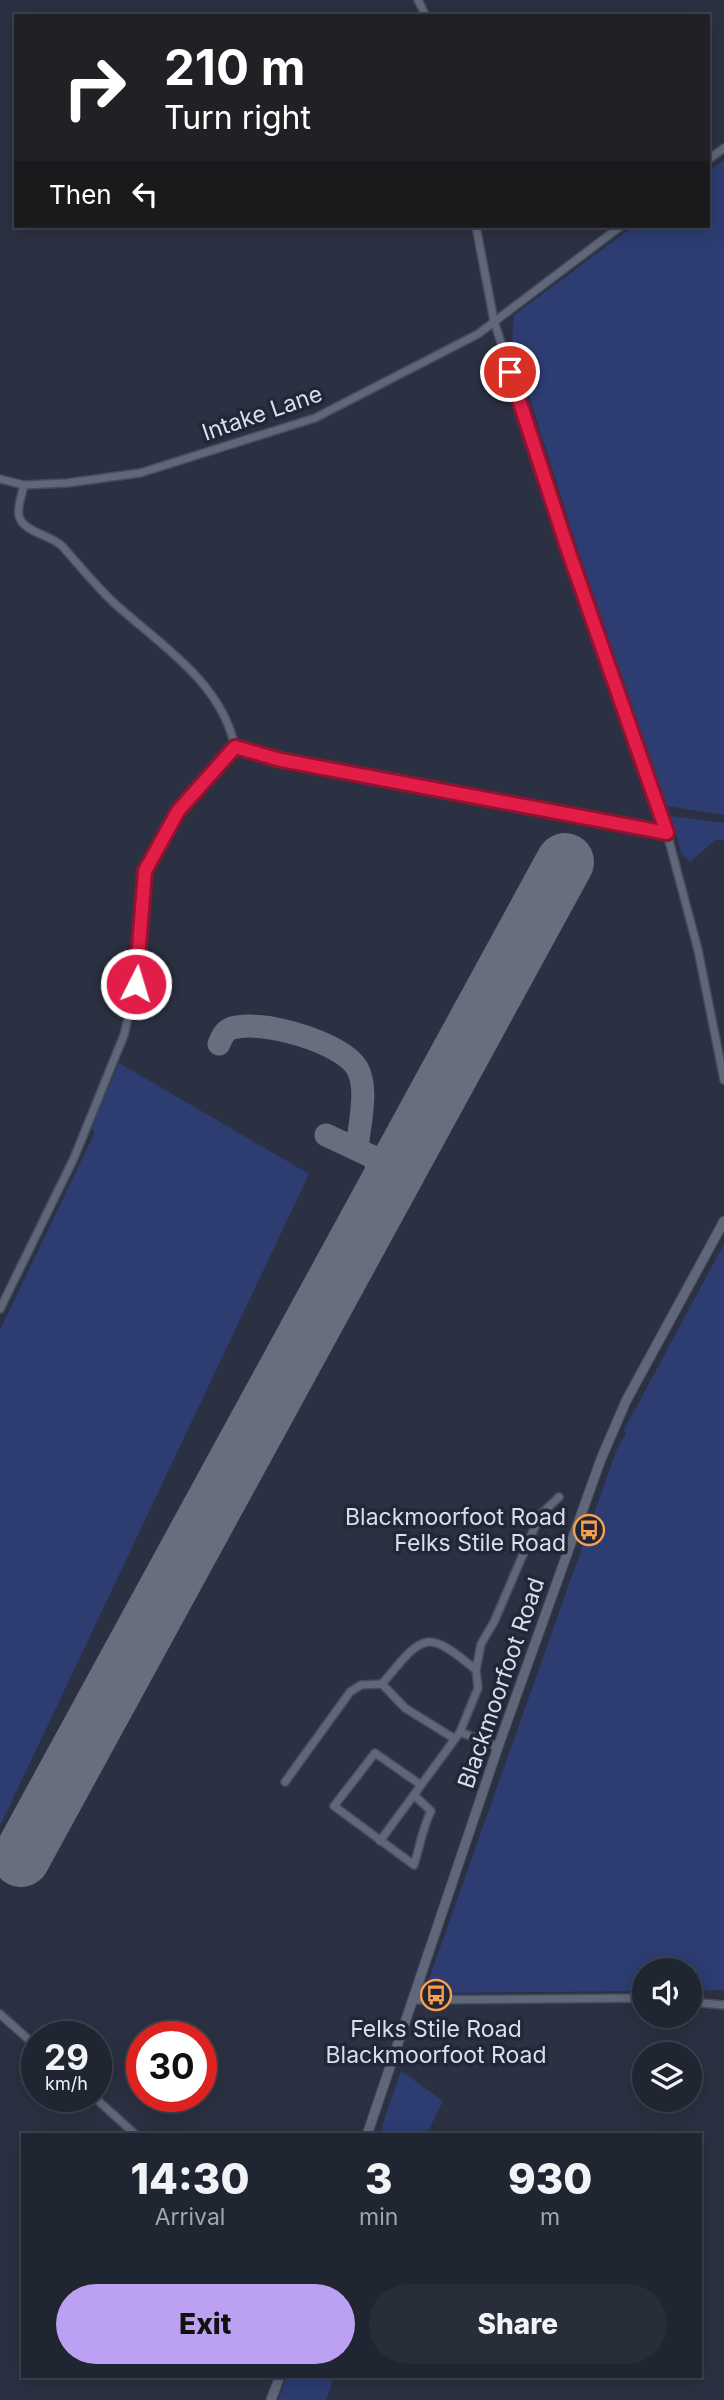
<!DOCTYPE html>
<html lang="en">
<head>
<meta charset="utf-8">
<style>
	:root { --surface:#202532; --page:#282d3a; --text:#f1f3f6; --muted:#a2a5ac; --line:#3d424d; --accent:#bca0f2 }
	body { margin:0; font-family:Inter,sans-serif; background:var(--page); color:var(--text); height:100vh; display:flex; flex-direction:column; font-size:26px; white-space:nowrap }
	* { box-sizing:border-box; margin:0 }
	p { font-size:23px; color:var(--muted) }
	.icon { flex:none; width:38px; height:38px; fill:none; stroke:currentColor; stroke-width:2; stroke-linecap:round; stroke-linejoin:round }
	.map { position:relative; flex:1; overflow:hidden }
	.sheet { position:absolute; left:21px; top:2133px; width:681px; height:245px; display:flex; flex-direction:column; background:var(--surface); border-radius:0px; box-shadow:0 4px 18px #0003,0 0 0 2px var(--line) }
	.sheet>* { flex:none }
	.banner { position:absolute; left:14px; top:14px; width:696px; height:214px; border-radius:0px; box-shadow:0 4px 18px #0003,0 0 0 2px var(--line); background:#202124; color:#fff; overflow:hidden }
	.controls { position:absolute; left:632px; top:1958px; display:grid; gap:14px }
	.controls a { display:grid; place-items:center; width:70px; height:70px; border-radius:50%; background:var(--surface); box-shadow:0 4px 18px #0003,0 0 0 2px var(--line); font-size:35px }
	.speed { position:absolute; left:21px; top:2021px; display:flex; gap:14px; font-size:35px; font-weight:700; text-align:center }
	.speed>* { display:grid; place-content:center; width:91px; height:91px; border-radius:50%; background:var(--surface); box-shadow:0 4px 18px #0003,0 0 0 2px var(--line); line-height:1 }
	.speed small { font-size:18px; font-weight:400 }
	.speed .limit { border:10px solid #d22; background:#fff; color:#111 }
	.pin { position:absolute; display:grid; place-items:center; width:60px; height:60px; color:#fff; margin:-30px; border:4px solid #fff; border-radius:50%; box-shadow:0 2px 7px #0007 }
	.me { position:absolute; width:77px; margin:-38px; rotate:5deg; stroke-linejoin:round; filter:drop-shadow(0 0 5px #0008) }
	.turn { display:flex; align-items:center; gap:24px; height:147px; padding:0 35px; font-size:32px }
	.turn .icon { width:91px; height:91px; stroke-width:2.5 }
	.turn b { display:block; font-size:49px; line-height:60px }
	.then { display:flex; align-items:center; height:66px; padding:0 35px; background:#0003; gap:14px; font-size:26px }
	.eta { display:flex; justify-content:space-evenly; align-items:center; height:119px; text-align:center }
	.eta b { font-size:42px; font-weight:800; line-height:49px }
	.primary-button { display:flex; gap:14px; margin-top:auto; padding:14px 35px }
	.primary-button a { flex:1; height:80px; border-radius:42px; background:var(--accent); color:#111; font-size:28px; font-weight:800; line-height:80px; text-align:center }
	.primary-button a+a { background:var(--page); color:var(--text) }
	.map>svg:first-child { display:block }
	.green { fill:#2d3d72 }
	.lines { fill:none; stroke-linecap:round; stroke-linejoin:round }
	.taxiway { stroke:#696e7e; stroke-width:23 }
	.runway { stroke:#696e7e; stroke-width:58 }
	.minor-casing { stroke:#474c5a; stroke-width:10 }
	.tertiary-casing { stroke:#474c5a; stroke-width:11 }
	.minor { stroke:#60677a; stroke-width:7 }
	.tertiary { stroke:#60677a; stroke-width:9 }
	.route-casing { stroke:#92132f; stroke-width:18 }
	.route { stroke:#e11d48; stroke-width:12 }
	.labels { text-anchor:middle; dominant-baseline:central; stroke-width:7; stroke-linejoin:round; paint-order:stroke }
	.street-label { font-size:23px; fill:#dadee9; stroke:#212737 }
	.poi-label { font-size:23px; fill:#dadee9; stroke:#212737; text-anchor:end }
</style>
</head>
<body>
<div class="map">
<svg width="724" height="2400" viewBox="0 0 724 2400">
	<rect width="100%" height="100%" fill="#2b3142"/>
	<path class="green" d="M 724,160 L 724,815 L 667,806 L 579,553 L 512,343 L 514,315 L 634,226 L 709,226 L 709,171 Z
		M 671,816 L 724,823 L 724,840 L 715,840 L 690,862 L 681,852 Z
		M 119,1063 L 309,1174 L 0,1826 L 0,1330 L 95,1132 L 91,1129 Z
		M 724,1244 L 724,1990 L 690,1991 L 690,1970 L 644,1970 L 644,1991 L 424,1993 L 617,1449 L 626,1434 L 624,1430 Z
		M 401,2071 L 443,2101 L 426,2135 L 379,2135 Z
		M 287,2377 L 287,2376 L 334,2377 L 326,2400 L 278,2400 Z"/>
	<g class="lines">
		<path class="taxiway" d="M 219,1044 C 222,1037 224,1031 232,1028 C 261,1019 342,1042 357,1068 C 369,1088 359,1126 357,1149
			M 326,1135 L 373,1157 L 378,1168 L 375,1206"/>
		<path class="runway" d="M 21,1858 L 565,862"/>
		<g class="minor-casing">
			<path id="minor" d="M 418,0 L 426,16
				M 709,159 L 724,148
				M 476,226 L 494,321 L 567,547 L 667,833 L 698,950 L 724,1080
				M 0,479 L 24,485 L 67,483 L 140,473 L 315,418 L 478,334 L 621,226
				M 24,485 C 22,494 17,507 19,516 C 23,532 51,535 62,546 C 79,565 94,584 113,602 C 159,644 221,681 235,747
				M 235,747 L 281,760 L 667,833
				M 0,1309 L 74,1158 L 124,1035 L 136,984 L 145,871 L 178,811 L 235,747
				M 382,1684 C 423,1635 425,1627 476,1670
				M 382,1684 L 405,1708 L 455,1739
				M 460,1732 L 498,1747
				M 285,1782 L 350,1692 L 361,1685 L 382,1684
				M 414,1795 L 431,1811 C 422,1829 420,1846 414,1865 L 334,1806 L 375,1753 L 421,1785
				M 380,1841 L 460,1732 L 478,1688 L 476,1670 L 481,1644 L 494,1622 L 540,1515 L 559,1497
				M 414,2000 L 644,1998
				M 690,2002 L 724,2005
				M 0,2014 L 37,2047
				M 93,2096 L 136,2135"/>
		</g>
		<g class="tertiary-casing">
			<path id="tertiary" d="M 367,2135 L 498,1747 L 601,1459 L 626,1401 L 724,1221
				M 271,2400 L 280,2376"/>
		</g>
		<use href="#minor" class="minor"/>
		<use href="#tertiary" class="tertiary"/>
	</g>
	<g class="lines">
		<g class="route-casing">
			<path id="route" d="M 136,984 L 145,871 L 178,811 L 235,747 L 281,760 L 667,833 L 567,547 L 510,372"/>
		</g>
		<use href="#route" class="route"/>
	</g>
	<defs>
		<g id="bus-ring" transform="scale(1.575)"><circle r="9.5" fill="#212737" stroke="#fa9f50" stroke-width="1.5"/><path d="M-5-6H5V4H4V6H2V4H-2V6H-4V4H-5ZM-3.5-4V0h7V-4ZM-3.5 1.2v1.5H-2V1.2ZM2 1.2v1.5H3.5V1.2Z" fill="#fa9f50"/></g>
	</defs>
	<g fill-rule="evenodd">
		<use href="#bus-ring" x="589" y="1530"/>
		<use href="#bus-ring" x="436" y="1995"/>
	</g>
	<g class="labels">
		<g class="street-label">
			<text transform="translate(262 413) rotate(-19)">Intake Lane</text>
			<text transform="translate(501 1683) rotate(-71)">Blackmoorfoot Road</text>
		</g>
		<g class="poi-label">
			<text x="566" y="1517">Blackmoorfoot Road<tspan x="566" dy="26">Felks Stile Road</tspan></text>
			<text x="436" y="2029" text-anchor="middle">Felks Stile Road<tspan x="436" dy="26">Blackmoorfoot Road</tspan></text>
		</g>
	</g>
</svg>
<div class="controls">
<a><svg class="icon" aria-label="sound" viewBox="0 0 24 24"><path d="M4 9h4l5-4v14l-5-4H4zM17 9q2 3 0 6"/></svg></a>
<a><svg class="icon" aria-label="layers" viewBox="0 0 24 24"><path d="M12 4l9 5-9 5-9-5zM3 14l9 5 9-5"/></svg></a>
</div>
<div class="speed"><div>29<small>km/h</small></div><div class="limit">30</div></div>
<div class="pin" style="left:510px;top:372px;background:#d93025"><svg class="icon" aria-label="arrive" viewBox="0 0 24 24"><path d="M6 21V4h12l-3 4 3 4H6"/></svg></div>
<svg class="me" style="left:136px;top:984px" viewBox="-20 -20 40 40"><circle r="17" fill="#e11d48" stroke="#fff" stroke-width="3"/><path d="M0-11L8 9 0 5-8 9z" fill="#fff"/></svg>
<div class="banner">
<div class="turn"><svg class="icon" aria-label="right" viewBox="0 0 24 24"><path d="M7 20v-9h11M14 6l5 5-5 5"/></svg><div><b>210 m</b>Turn right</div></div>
<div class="then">Then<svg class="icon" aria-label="left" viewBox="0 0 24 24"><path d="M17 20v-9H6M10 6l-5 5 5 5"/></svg></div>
</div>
<section class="sheet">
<div class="eta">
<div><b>14:30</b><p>Arrival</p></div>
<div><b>3</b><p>min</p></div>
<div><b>930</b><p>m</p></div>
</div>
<div class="primary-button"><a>Exit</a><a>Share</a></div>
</section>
</div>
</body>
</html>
